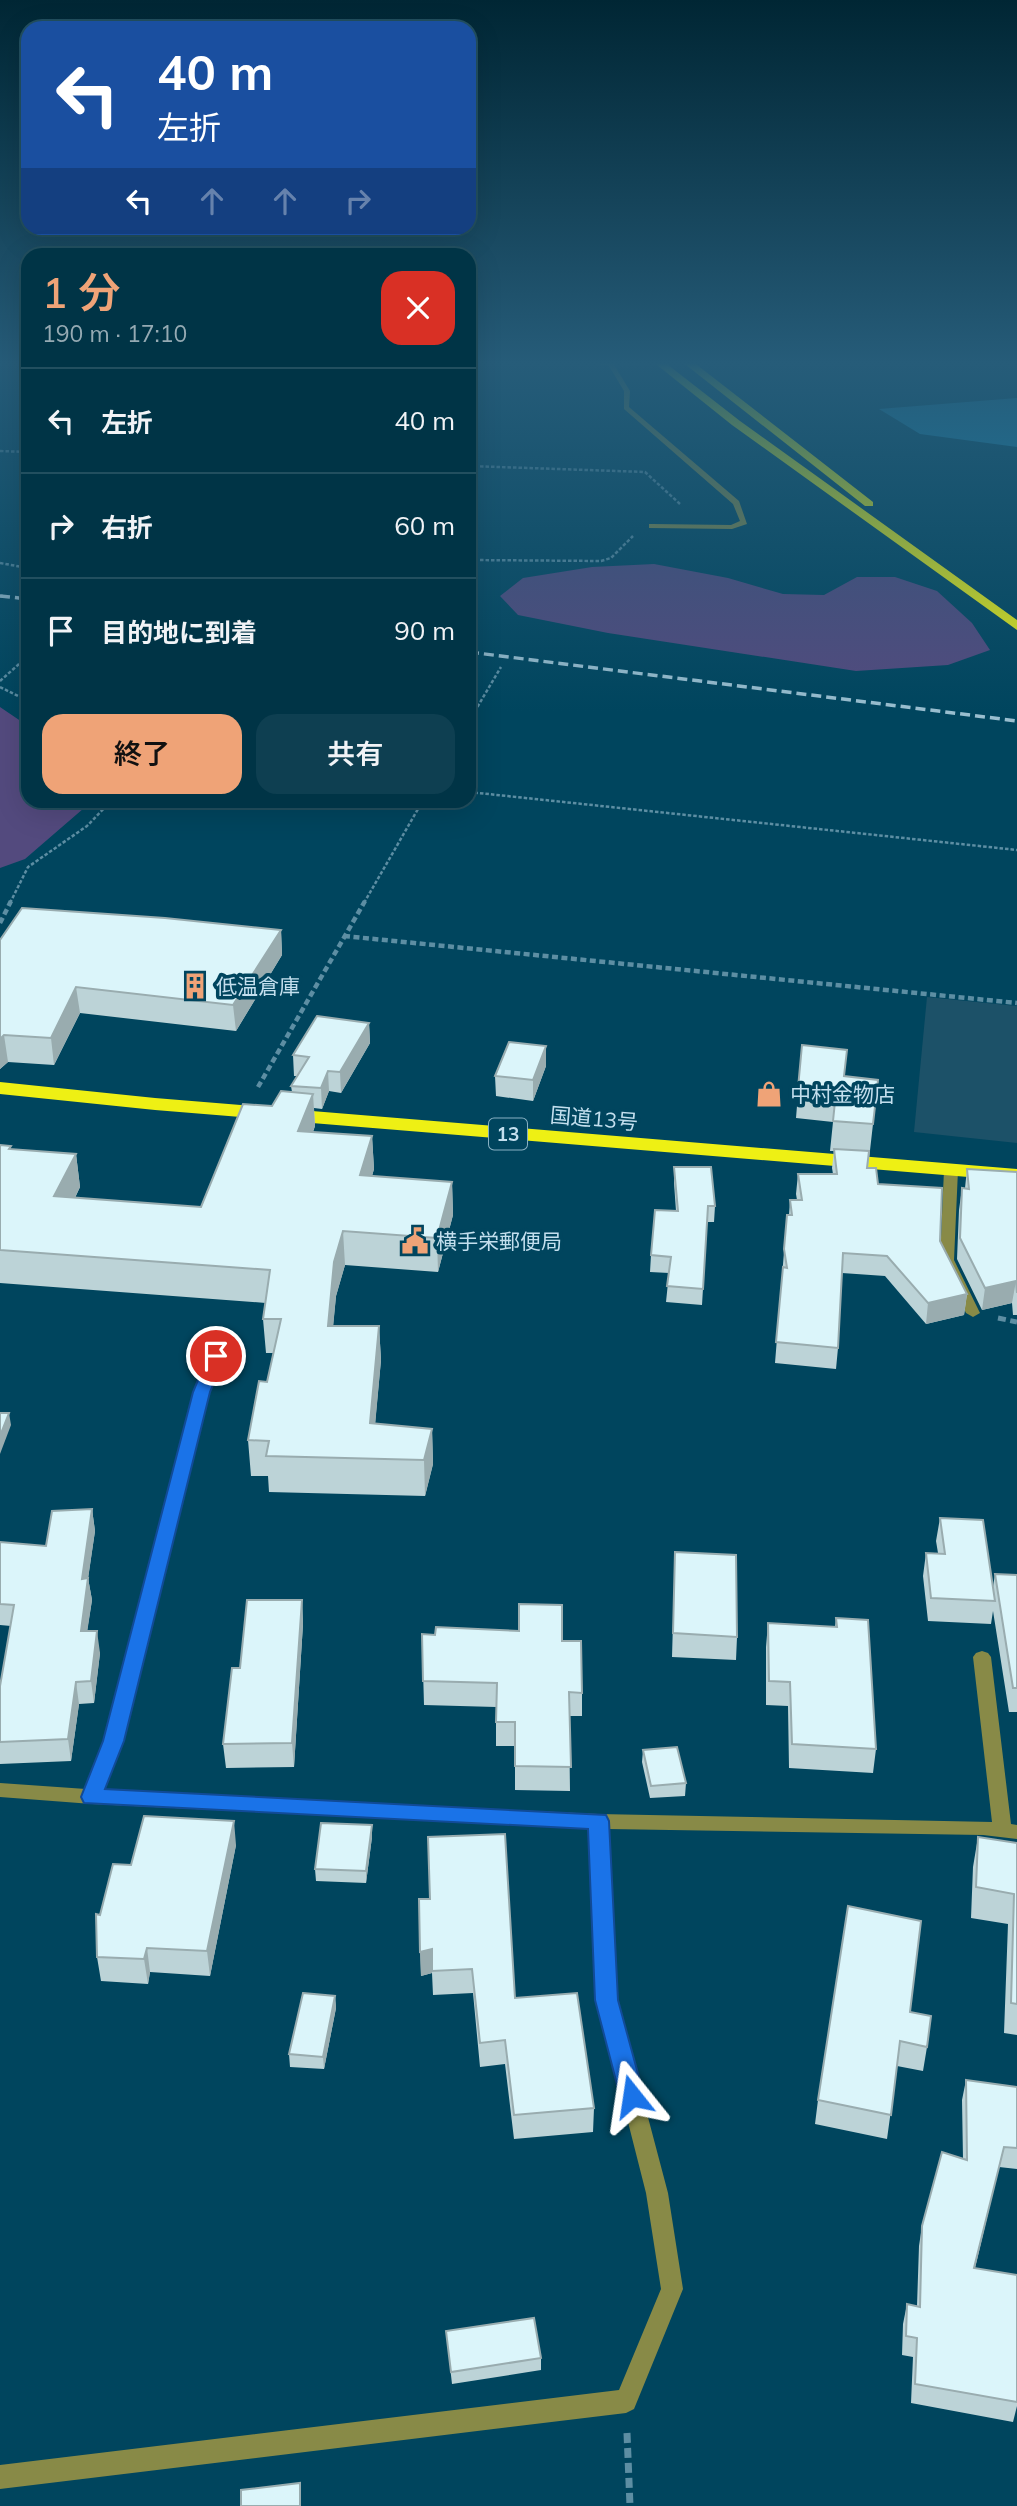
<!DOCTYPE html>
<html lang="ja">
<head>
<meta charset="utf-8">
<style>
	:root { --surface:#003446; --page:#0e3f51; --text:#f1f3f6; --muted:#95aab3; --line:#224f5f; --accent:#efa377 }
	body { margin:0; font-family:Mulish,"Noto Sans JP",sans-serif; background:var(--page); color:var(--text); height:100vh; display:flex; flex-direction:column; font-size:26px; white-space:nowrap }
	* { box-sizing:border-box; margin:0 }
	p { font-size:23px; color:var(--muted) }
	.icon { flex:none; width:38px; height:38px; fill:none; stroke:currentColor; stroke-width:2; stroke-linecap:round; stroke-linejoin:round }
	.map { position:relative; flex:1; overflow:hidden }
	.panel { position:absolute; left:21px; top:248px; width:455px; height:560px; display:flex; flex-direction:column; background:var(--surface); border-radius:21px; box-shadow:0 7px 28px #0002,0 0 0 2px var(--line) }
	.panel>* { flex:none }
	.banner { position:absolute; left:21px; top:21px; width:455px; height:214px; border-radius:21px; box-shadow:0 7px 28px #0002,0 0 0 2px var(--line); background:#1a4fa0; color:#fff; overflow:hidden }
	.pin { position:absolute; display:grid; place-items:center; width:60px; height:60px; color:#fff; margin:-30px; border:4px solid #fff; border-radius:50%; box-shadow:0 2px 7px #0007 }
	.me { position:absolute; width:77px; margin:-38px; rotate:345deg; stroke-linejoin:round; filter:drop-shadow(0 0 5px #0008) }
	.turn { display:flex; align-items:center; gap:24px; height:147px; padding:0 21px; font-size:32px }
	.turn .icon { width:91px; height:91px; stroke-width:2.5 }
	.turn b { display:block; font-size:49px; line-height:60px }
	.lanes { display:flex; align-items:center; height:66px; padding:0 21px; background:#0003; justify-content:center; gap:35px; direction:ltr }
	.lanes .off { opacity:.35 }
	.round { display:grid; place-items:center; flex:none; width:74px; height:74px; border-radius:21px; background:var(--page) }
	.overview { display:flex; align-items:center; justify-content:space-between; height:119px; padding:0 21px }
	h1 { font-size:42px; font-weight:600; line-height:52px; color:var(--accent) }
	.primary-button { display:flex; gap:14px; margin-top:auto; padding:14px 21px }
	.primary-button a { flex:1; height:80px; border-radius:21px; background:var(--accent); color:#111; font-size:28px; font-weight:600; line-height:80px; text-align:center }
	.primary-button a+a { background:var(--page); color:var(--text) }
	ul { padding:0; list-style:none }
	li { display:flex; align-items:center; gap:21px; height:105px; padding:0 21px; border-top:2px solid var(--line) }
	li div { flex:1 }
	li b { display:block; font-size:26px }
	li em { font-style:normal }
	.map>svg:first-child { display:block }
	.built { fill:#1c5168 }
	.green { fill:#534a7e }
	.water { fill:#1988b2 }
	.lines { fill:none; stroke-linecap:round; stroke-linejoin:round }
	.street-tunnel { stroke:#1d5c74; stroke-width:7; stroke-dasharray:7 3.5; stroke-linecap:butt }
	.path-far3 { stroke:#5d8ea3; stroke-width:2.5; stroke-dasharray:3.5 2; stroke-linecap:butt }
	.path-far2 { stroke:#5d8ea3; stroke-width:4.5; stroke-dasharray:6 3.5; stroke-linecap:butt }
	.path-far1 { stroke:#5d8ea3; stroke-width:5; stroke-dasharray:8 4.5; stroke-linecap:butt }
	.path { stroke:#5d8ea3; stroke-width:7; stroke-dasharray:10 5; stroke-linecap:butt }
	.street { fill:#888a47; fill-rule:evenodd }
	.highway { fill:#eef014; fill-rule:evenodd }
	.rail-far1 { stroke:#99becf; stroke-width:2.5; stroke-dasharray:7 3.5; stroke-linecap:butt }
	.rail { stroke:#99becf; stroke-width:3.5; stroke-dasharray:10 5; stroke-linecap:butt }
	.wall { fill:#bcd3d7 }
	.shaded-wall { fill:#99acaf }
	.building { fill:#dbf5fa; stroke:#99acaf; stroke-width:2 }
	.route { fill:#1a73e8; stroke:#114b97; stroke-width:2 }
	.labels { text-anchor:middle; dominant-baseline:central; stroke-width:7; stroke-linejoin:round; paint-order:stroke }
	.shield { fill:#00455e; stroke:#88b1c3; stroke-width:2 }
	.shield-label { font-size:19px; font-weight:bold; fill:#c3dfee }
	.poi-label { font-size:21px; fill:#c3dfee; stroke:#00455e; text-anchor:start }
	.street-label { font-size:21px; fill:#c3dfee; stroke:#00455e }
</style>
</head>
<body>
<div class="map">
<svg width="1017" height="2506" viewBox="0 0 1017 2506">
	<rect width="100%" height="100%" fill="#00455e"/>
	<path class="built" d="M 927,997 L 1017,1006 L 1017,1143 L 914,1132 Z"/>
	<path class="green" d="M 654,564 L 728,578 L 783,594 L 824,595 L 857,577 L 895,577 L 937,591 L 972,623 L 990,650 L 948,665 L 856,671 L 608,633 L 518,615 L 500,596 L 523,578 L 592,567 Z
		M 0,707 L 28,726 L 28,802 L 91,802 L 25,859 L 0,868 Z"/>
	<path class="water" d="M 1017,398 L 1017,447 L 920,434 L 879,409 Z"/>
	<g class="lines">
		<path class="street-tunnel" d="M 611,364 L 656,361"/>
		<path class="path-far3" d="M 0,451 L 28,452
			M 469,466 L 645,472 L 680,504
			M 469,560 L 601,561 L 611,558 L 633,536
			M 0,563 L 28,568
			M 0,681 L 28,656
			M 0,687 L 28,701
			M 469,721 L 501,667
			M 469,792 L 1017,850
			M 10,903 L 28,867 L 87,826 L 110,802
			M 364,903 L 422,802"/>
		<path class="path-far2" d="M 0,923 L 11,901
			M 344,936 L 1017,1003
			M 258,1087 L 365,901"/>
		<path class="path-far1" d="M 998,1318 L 1017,1322"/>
		<path class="path" d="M 627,2433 L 630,2506"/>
		<path class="street" d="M 578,361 L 613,363 L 630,391 L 629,407 L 739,501 L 747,524 L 732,529 L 649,528 L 649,524 L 652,524 L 731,525 L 740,521 L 733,504 L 624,409 L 624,391 L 609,366 Z
			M 951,1166 L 958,1170 L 954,1260 L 980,1313 L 973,1317 L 966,1313 L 940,1260 L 944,1170 Z
			M 217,1351 L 224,1356 L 210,1392 L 122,1741 L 104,1790 L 598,1814 L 992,1822 L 973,1657 L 976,1653 L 982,1651 L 988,1653 L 991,1657 L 1011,1824 L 1017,1825 L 1017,1839 L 983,1835 L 608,1829 L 617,2000 L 668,2193 L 683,2289 L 634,2409 L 626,2413 L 0,2489 L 0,2465 L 619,2390 L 661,2289 L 646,2193 L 597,2000 L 589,1828 L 92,1804 L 0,1797 L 0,1783 L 86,1789 L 104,1741 L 194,1392 L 210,1356 Z"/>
		<path class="highway" d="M 652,361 L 663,361 L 740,421 L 1017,620 L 1017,630 L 732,425 Z
			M 681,361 L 692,361 L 873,502 L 873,506 L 865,506 Z
			M 0,1082 L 155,1098 L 1017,1169 L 1017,1181 L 155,1110 L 0,1094 Z"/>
		<path class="rail-far1" d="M 0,596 L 3,596"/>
		<path class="rail" d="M 0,596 L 28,599
			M 469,652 L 1017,721"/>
	</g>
	<path class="wall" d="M 281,930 L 282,955 L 236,1031 L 80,1013 L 54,1065 L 8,1062 L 0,1069 L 0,940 Z
		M 369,1023 L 370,1043 L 341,1093 L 329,1091 L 322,1109 L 314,1108 L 315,1126 L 313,1132 L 372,1136 L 374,1169 L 372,1176 L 452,1182 L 453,1215 L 438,1272 L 345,1265 L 336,1296 L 333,1326 L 379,1326 L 381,1360 L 375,1424 L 432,1429 L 433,1464 L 425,1496 L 269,1492 L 268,1476 L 251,1476 L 248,1440 L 267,1382 L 273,1353 L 266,1353 L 263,1319 L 266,1303 L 0,1283 L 0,1145 L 12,1149 L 76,1154 L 80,1187 L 75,1198 L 201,1207 L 272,1106 L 292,1092 L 291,1086 L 297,1076 L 294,1076 L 293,1055 Z
		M 802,1045 L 845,1076 L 878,1080 L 868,1168 L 878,1184 L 940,1241 L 967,1294 L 964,1315 L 926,1324 L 885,1276 L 842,1273 L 838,1348 L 836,1369 L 775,1363 L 787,1215 L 789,1215 L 790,1200 L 797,1200 L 796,1194 L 798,1174 L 833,1174 L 832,1168 L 834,1151 L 830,1151 L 833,1122 L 796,1118 Z
		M 546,1046 L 546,1066 L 533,1101 L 496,1096 L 495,1076 Z
		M 674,1167 L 715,1206 L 714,1222 L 707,1222 L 702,1305 L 666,1302 L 669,1273 L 650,1272 L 651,1255 L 676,1211 L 674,1183 Z
		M 967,1169 L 1017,1172 L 1017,1315 L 1013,1315 L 1012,1303 L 982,1310 L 957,1259 L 959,1210 L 962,1188 L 965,1188 Z
		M 92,1509 L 95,1531 L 88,1578 L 92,1600 L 87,1631 L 100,1653 L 94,1703 L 79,1704 L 71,1761 L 0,1764 L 0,1686 L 11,1626 L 0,1625 L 0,1542 L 46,1546 Z
		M 940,1518 L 993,1587 L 995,1574 L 1017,1575 L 1017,1712 L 1009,1712 L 993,1611 L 991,1624 L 928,1621 L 923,1576 L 926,1553 L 938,1553 L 936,1541 Z
		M 675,1552 L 737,1637 L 736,1660 L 672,1657 Z
		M 302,1600 L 303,1624 L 294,1767 L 226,1768 L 223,1744 L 240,1668 Z
		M 836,1618 L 876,1749 L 873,1773 L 789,1768 L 788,1706 L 766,1705 L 766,1647 L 768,1623 L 835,1627 Z
		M 422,1634 L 562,1641 L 582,1693 L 582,1716 L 569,1716 L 570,1791 L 515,1790 L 515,1746 L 496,1746 L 496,1707 L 424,1705 Z
		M 643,1750 L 686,1783 L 685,1796 L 650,1798 L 642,1762 Z
		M 372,1837 L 366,1883 L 316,1881 L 315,1869 Z
		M 978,1837 L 1017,1843 L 1017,2035 L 1004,2033 L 1008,1924 L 971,1918 L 973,1867 Z
		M 236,1845 L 210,1976 L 150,1972 L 148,1984 L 101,1981 L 97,1957 L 100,1915 L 131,1865 Z
		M 419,1899 L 515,1998 L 594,2108 L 593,2132 L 514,2139 L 505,2064 L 480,2067 L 473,1993 L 433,1995 L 432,1973 L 421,1976 Z
		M 335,1996 L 336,2008 L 324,2069 L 290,2067 L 289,2054 Z
		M 910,2012 L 927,2047 L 923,2071 L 897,2066 L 887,2139 L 815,2124 L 818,2100 Z
		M 966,2080 L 1017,2087 L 1017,2169 L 999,2167 L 975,2268 L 1017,2275 L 1017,2406 L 1013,2422 L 911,2403 L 913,2357 L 902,2355 L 903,2324 L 907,2304 L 917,2306 L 919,2246 L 922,2226 L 963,2159 L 962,2100 Z
		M 446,2331 L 541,2358 L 541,2370 L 452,2384 Z"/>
	<path class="shaded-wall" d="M 281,930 L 282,955 L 236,1031 L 233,1005 Z
		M 76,987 L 80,1013 L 54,1065 L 51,1038 Z
		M 369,1023 L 370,1043 L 341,1093 L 340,1072 Z
		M 4,1035 L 8,1062 L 0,1069 L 0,1039 Z
		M 546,1046 L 546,1066 L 533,1101 L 533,1080 Z
		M 328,1071 L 329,1091 L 322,1109 L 321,1088 Z
		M 313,1094 L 315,1126 L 300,1164 L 298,1131 Z
		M 372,1136 L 374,1169 L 362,1209 L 360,1175 Z
		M 76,1154 L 80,1187 L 59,1230 L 54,1196 Z
		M 452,1182 L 453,1215 L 438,1272 L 437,1238 Z
		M 343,1231 L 345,1265 L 336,1296 L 330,1360 L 328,1326 L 334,1262 Z
		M 1016,1281 L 1012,1303 L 982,1310 L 985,1288 Z
		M 967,1294 L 964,1315 L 926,1324 L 928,1303 Z
		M 379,1326 L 381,1360 L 372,1459 L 370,1423 Z
		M 9,1413 L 11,1425 L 0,1454 L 0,1436 Z
		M 432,1429 L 433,1464 L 425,1496 L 424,1460 Z
		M 92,1509 L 95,1531 L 85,1600 L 82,1579 Z
		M 88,1578 L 92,1600 L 84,1653 L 81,1631 Z
		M 302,1600 L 303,1624 L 294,1767 L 292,1743 Z
		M 97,1631 L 100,1653 L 94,1703 L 91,1681 Z
		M 76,1682 L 79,1704 L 71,1761 L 68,1739 Z
		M 234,1821 L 236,1845 L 210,1976 L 207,1951 Z
		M 372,1825 L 372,1837 L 366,1883 L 366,1871 Z
		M 147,1948 L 150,1972 L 148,1984 L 144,1959 Z
		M 432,1949 L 432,1973 L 421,1976 L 420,1952 Z
		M 335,1996 L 336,2008 L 324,2069 L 323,2057 Z"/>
	<path class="building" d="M 22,908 L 165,918 L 281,930 L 233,1005 L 76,987 L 51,1038 L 4,1035 L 0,1039 L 0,940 Z
		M 317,1016 L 369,1023 L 340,1072 L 328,1071 L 321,1088 L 291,1086 L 309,1057 L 293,1055 Z
		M 509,1042 L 546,1046 L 533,1080 L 495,1076 Z
		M 802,1045 L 847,1050 L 844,1076 L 878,1080 L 873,1124 L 833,1121 L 836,1092 L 798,1088 Z
		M 281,1091 L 313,1094 L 298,1131 L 372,1136 L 360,1175 L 452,1182 L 437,1238 L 343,1231 L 334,1262 L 328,1326 L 379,1326 L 370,1423 L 432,1429 L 424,1460 L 266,1456 L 269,1441 L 248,1440 L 259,1381 L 267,1382 L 281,1319 L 263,1319 L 270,1270 L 0,1250 L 0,1145 L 11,1146 L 9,1149 L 76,1154 L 54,1196 L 201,1207 L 243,1104 L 272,1106 Z
		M 834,1149 L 869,1151 L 867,1168 L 876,1168 L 878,1184 L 942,1188 L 940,1241 L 967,1294 L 928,1303 L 887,1256 L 843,1253 L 838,1348 L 776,1342 L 783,1267 L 787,1268 L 784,1249 L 787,1215 L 792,1215 L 790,1200 L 802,1200 L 798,1174 L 837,1174 Z
		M 674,1167 L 711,1167 L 715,1206 L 708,1206 L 703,1289 L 667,1286 L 671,1257 L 651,1255 L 655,1210 L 678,1211 Z
		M 967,1169 L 1017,1172 L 1017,1293 L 1016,1281 L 985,1288 L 960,1238 L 962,1188 L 969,1189 Z
		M 0,1413 L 9,1413 L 0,1436 Z
		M 92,1509 L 82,1579 L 88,1578 L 81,1631 L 97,1631 L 91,1681 L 76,1682 L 68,1739 L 0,1742 L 0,1686 L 14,1605 L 0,1604 L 0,1542 L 46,1546 L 52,1511 Z
		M 940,1518 L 983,1520 L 995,1601 L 931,1598 L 926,1553 L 945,1554 Z
		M 675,1552 L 736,1555 L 737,1637 L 673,1633 Z
		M 995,1574 L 1017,1575 L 1017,1688 L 1013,1688 Z
		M 247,1600 L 302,1600 L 292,1743 L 223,1744 L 232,1668 L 240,1668 Z
		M 519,1604 L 562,1605 L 562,1641 L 581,1641 L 582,1693 L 569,1692 L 571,1767 L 515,1766 L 515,1722 L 496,1722 L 497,1683 L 423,1681 L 422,1634 L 435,1635 L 436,1627 L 519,1631 Z
		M 836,1618 L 868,1620 L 876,1749 L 792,1744 L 790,1682 L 769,1681 L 768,1623 L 837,1627 Z
		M 677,1747 L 686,1783 L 651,1786 L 643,1750 Z
		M 144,1816 L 234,1821 L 207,1951 L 147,1948 L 144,1959 L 97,1957 L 96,1914 L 100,1915 L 113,1864 L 131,1865 Z
		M 321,1823 L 372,1825 L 366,1871 L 315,1869 Z
		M 505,1834 L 515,1998 L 577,1993 L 594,2108 L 514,2115 L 505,2040 L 480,2043 L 472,1969 L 432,1971 L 432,1949 L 420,1952 L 419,1899 L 430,1899 L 428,1837 Z
		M 978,1837 L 1017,1843 L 1017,2004 L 1011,2003 L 1014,1894 L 976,1887 Z
		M 848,1906 L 921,1921 L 910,2012 L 931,2016 L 927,2047 L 900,2041 L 891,2115 L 818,2100 Z
		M 303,1993 L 335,1996 L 323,2057 L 289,2054 Z
		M 966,2080 L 1017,2087 L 1017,2148 L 1004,2147 L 974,2268 L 1017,2275 L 1017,2402 L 915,2384 L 917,2338 L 906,2336 L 907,2304 L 920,2307 L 922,2226 L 942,2152 L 967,2160 Z
		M 534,2318 L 541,2358 L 451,2372 L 446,2331 Z
		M 300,2483 L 300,2506 L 241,2506 L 241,2490 Z"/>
	<linearGradient id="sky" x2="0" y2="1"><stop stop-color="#002634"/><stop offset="0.51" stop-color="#265c79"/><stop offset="1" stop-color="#265c79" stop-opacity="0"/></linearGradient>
	<rect width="1017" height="712" fill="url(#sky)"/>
	<path class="route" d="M 216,1351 L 225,1356 L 210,1392 L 124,1741 L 105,1789 L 606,1815 L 609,1821 L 618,2000 L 644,2096 L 640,2104 L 632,2107 L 623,2104 L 620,2096 L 595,2000 L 588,1829 L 84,1803 L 81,1797 L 103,1741 L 193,1392 L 208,1356 Z"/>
	<defs>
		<g id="building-bare" transform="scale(2.1)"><path d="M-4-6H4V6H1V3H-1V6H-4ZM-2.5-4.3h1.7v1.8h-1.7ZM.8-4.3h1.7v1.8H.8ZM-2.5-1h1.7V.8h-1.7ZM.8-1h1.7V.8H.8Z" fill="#efa377" stroke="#00455e" stroke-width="2.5" paint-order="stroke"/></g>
		<g id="shop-bare" transform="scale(2.1)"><path d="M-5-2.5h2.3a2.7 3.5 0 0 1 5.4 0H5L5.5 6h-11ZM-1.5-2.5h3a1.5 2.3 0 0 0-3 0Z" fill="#efa377" stroke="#00455e" stroke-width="2.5" paint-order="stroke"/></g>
		<g id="civic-bare" transform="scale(2.1)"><path d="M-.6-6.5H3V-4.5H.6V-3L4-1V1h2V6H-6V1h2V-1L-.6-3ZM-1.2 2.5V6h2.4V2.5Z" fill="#efa377" stroke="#00455e" stroke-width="2.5" paint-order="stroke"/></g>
	</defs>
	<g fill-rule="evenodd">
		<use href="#building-bare" x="195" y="986"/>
		<use href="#shop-bare" x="769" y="1094"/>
		<use href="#civic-bare" x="415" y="1241"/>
	</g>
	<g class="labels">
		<rect class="shield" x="489" y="1118.5" width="38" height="31" rx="5"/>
		<g class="shield-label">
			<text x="508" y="1134">13</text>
		</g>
		<g class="poi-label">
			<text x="216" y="986">低温倉庫</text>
			<text x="790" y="1094">中村金物店</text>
			<text x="436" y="1241">横手栄郵便局</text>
		</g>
		<g class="street-label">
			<text transform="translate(594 1118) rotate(5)">国道13号</text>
		</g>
	</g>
</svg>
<div class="pin" style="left:216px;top:1356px;background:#d93025"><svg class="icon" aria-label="arrive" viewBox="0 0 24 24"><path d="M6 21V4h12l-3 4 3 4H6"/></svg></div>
<svg class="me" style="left:632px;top:2096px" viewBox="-20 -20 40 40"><path d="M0-17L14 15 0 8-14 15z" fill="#1a73e8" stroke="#fff" stroke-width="4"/></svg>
<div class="banner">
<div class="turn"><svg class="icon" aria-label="left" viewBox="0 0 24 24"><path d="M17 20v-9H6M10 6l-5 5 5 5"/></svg><div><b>40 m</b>左折</div></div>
<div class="lanes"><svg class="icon" aria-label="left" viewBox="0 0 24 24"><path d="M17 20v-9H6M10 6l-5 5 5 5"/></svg><svg class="icon off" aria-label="ahead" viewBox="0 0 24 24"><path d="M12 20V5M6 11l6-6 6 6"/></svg><svg class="icon off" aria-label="ahead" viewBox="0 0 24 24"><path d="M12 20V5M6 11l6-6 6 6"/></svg><svg class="icon off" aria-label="right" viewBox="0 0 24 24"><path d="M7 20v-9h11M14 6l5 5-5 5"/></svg></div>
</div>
<section class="panel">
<div class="overview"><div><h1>1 分</h1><p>190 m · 17:10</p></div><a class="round" style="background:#d93025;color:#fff"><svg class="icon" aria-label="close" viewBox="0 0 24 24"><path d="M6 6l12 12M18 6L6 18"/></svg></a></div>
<ul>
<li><svg class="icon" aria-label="left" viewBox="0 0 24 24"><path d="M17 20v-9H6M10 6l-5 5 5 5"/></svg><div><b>左折</b></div><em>40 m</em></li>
<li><svg class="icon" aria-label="right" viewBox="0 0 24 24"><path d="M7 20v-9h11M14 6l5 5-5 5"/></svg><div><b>右折</b></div><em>60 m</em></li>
<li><svg class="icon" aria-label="arrive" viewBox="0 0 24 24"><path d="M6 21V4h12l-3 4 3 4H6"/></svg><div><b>目的地に到着</b></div><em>90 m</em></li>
</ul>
<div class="primary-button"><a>終了</a><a>共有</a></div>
</section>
</div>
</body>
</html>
